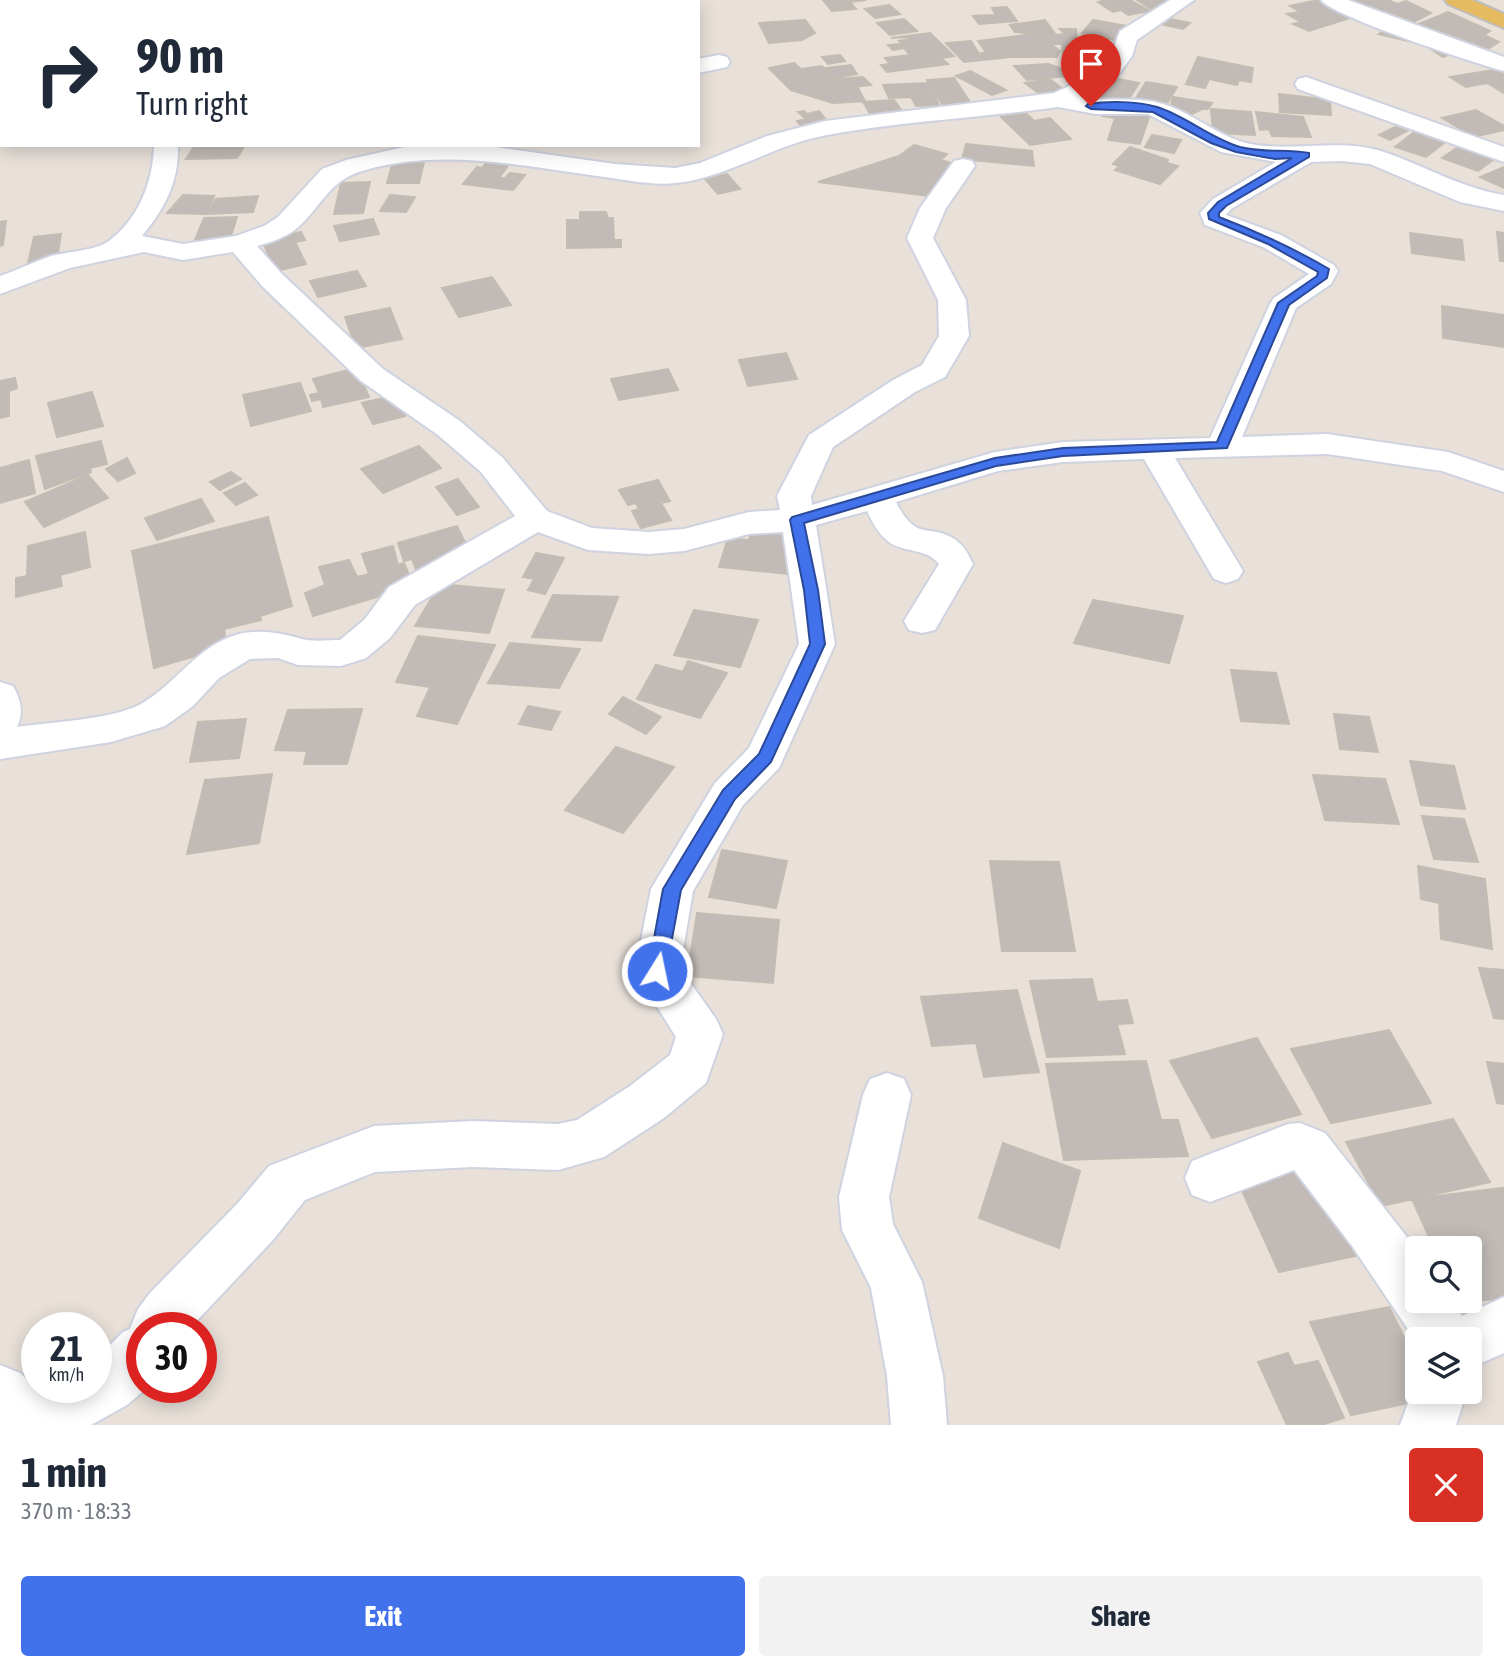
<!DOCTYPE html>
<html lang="en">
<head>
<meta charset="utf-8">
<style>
	:root { --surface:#fff; --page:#f2f2f3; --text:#1f2937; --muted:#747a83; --accent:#4271ec }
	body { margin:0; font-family:"Asap Condensed",sans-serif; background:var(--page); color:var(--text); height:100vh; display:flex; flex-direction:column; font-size:26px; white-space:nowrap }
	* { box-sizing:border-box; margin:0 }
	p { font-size:23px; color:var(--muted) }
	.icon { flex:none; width:38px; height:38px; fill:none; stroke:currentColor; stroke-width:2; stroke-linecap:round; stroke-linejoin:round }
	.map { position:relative; height:1425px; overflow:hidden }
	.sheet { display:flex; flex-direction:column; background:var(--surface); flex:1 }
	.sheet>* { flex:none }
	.banner { position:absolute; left:0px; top:0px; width:700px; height:147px; box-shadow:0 4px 18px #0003; background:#fff; color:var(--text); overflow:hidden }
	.tools { position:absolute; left:1405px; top:1236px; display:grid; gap:14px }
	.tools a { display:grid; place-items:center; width:77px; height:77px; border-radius:7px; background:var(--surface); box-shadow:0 4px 18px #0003; font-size:35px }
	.speed { position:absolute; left:21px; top:1312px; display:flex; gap:14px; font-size:35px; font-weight:700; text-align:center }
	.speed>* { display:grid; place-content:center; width:91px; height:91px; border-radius:50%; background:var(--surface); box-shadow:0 4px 18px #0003; line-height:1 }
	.speed small { font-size:18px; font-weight:400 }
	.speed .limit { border:10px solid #d22; background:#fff; color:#111 }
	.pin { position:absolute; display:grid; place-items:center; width:60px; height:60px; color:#fff; margin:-72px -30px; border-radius:50% 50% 50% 0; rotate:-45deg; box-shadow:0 0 7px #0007 }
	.pin .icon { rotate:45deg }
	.me { position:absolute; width:77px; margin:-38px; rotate:10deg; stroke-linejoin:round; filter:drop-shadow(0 0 5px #0008) }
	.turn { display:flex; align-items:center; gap:24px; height:147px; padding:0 21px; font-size:32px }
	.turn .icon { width:91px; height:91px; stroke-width:2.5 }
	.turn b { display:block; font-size:49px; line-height:60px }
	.round { display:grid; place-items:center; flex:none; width:74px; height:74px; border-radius:7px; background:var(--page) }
	.headline { display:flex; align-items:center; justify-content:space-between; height:119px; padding:0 21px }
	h1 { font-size:42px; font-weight:700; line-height:52px }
	.button { display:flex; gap:14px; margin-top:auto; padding:14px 21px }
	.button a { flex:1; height:80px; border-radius:7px; background:var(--accent); color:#fff; font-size:28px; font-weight:700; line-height:80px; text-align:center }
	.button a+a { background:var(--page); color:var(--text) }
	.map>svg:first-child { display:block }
	.building { fill:#c1bab6; stroke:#c3bcb3; stroke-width:2 }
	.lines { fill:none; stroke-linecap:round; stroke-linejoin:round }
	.minor-casing { stroke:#ced3df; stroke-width:4 }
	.major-casing { stroke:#bebebe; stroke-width:4 }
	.minor { fill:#fff; fill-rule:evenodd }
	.major { fill:#e5ba61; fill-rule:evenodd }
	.route { fill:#4271ec; stroke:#2b4999; stroke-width:2 }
</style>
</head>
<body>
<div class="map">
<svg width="1504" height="1425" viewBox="0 0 1504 1425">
	<rect width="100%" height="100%" fill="#e8e0d9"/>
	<path class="building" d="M 823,0 L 866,0 L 850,2 L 856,9 L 832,11 Z
		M 1105,0 L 1130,0 L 1150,11 L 1128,15 L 1121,10 L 1113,12 L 1098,2 Z
		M 1137,0 L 1175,0 L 1178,2 L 1151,9 Z
		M 1318,0 L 1350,18 L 1309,31 L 1293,24 L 1301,22 L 1287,14 L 1300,12 L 1290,6 Z
		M 1351,0 L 1388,0 L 1397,4 L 1406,1 L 1431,13 L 1414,22 L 1395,14 L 1371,10 Z
		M 889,5 L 900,14 L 875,18 L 865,9 Z
		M 1007,7 L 1017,21 L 979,24 L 973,16 L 996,15 L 992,8 Z
		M 1448,12 L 1490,31 L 1484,35 L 1499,42 L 1488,49 L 1419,24 Z
		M 904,19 L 917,31 L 890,35 L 877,23 Z
		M 1171,19 L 1190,23 L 1183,29 L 1164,25 Z
		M 805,20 L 815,33 L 802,40 L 769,43 L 759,23 Z
		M 1045,20 L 1056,35 L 1065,34 L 1060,29 L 1076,29 L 1077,40 L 1068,41 L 1068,44 L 1051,44 L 1060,51 L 1057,57 L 1011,57 L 964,62 L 946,43 L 971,41 L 979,54 L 986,52 L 978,41 L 1035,34 L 1015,32 L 1010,25 Z
		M 1093,20 L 1127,26 L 1120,41 L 1082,33 Z
		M 1389,28 L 1454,52 L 1443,57 L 1425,45 L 1379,34 Z
		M 930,33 L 954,56 L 941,58 L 948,64 L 887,72 L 881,65 L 890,64 L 885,58 L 910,55 L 904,48 L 893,50 L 888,45 L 902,44 L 899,41 L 910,39 L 907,37 L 891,38 Z
		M 1062,44 L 1093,46 L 1093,62 L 1063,60 Z
		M 840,55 L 845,61 L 828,64 L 822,57 Z
		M 1198,57 L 1253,68 L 1251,82 L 1239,80 L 1237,85 L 1209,79 L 1205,88 L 1186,84 Z
		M 794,63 L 801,69 L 822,66 L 844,88 L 858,88 L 865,101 L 833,103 L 791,90 L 769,68 Z
		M 1048,64 L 1063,69 L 1069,76 L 1027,80 L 1014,66 Z
		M 851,65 L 857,74 L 834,78 L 826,68 Z
		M 1499,69 L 1504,72 L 1504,93 L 1487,83 L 1466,87 L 1450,77 Z
		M 970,71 L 1006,90 L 992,95 L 956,76 Z
		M 863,77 L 871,85 L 844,88 L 837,79 Z
		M 1107,77 L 1139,83 L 1125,105 L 1089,97 Z
		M 954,78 L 972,105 L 944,107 L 927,80 Z
		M 1050,79 L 1068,93 L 1044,97 L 1025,83 Z
		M 1146,82 L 1177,87 L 1167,104 L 1136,98 Z
		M 929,83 L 939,105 L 916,106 L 911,97 L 889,98 L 883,85 Z
		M 1279,94 L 1330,100 L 1331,115 L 1280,112 Z
		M 1173,97 L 1212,103 L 1208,109 L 1202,109 L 1192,114 L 1169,113 Z
		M 894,100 L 905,115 L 872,117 L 863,102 Z
		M 1104,108 L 1150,114 L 1140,144 L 1108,140 L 1115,118 L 1102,116 Z
		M 1211,109 L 1251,112 L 1255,135 L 1213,133 Z
		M 1476,110 L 1504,126 L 1504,130 L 1474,137 L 1442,118 Z
		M 804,111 L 807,114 L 819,111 L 829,123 L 803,128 L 797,121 L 806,119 L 798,112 Z
		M 1256,112 L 1303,117 L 1311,137 L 1272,136 L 1269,129 L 1260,130 Z
		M 1026,113 L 1034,121 L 1050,118 L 1071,139 L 1030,145 L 1001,117 Z
		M 1395,127 L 1407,131 L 1390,140 L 1379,135 Z
		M 1418,129 L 1449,139 L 1426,157 L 1395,147 Z
		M 1152,135 L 1181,140 L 1174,153 L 1145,147 Z
		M 966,144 L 1032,151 L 1034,166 L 962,159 Z
		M 195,145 L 245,145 L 237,158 L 186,159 Z
		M 914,145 L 947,154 L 941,160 L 957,165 L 929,196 L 818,182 L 899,156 Z
		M 1461,145 L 1497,157 L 1478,171 L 1442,158 Z
		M 1130,147 L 1168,160 L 1167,163 L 1178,166 L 1160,184 L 1115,170 L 1120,166 L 1113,164 Z
		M 488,161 L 510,163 L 499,178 L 505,178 L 510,173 L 525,175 L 513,190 L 463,184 L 477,167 L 482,168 Z
		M 393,162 L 424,162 L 419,183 L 387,183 Z
		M 1504,167 L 1504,188 L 1480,177 Z
		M 727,174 L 740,189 L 718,194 L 705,179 Z
		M 370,182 L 363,213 L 334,214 L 341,183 Z
		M 183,195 L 214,196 L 207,214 L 167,213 Z
		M 390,195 L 415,197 L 406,212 L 380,211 Z
		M 258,196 L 253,212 L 207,214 L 216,199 Z
		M 580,212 L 606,212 L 608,218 L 613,218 L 614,240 L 621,240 L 621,247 L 567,248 L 567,220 L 580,220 Z
		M 237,217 L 230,239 L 195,240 L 204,218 Z
		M 373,219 L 379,234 L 340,241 L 334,226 Z
		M 6,221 L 3,245 L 0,246 L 0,222 Z
		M 301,232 L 305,240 L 295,242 L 306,264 L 276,271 L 262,241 Z
		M 1497,232 L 1504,233 L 1504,261 L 1500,261 Z
		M 1410,233 L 1462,240 L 1464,260 L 1412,253 Z
		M 61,234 L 57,260 L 28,263 L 34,237 Z
		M 357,271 L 366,286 L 318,297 L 310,281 Z
		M 492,277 L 511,305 L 459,317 L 442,288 Z
		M 1442,306 L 1504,315 L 1504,347 L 1443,338 Z
		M 390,308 L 402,339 L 356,348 L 345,317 Z
		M 786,353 L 797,379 L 748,386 L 739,360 Z
		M 356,368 L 369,397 L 323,407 L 321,399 L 312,401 L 310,395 L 319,393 L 313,379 Z
		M 668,369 L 678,390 L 619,400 L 611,379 Z
		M 15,378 L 17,388 L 9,391 L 9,416 L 0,418 L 0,381 Z
		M 300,383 L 311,411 L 251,426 L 243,395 Z
		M 92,392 L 103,426 L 57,437 L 48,403 Z
		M 396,395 L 405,416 L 373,424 L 362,403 Z
		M 101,441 L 107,464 L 90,468 L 91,472 L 45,489 L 36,456 Z
		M 419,446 L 441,468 L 383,493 L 361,469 Z
		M 127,458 L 135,473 L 118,481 L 106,469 Z
		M 29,460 L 35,493 L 0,503 L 0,468 Z
		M 231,472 L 241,479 L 220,490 L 210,482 Z
		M 88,475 L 108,498 L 44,527 L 25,502 Z
		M 458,479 L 479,507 L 457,515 L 436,487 Z
		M 658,480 L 670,501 L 661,503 L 671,520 L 641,528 L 632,511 L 639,509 L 636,503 L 628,505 L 619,490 Z
		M 245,483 L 257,495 L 236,505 L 224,493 Z
		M 201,499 L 214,521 L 157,540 L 145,518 Z
		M 268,517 L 292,606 L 260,616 L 261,620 L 224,629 L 227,647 L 154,668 L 132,551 Z
		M 457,526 L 471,555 L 419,578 L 412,559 L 404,561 L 398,543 Z
		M 752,529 L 797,533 L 788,574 L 719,567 L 728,538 L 749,540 Z
		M 85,532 L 90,567 L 60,575 L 62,586 L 16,597 L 16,578 L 27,576 L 28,546 Z
		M 393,546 L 398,565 L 404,563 L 414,586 L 313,616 L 305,593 L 325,585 L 319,567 L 349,560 L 357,577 L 369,574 L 362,554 Z
		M 536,553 L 564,558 L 545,594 L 528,590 L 534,579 L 523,577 Z
		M 440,584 L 504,590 L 489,633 L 415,626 Z
		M 553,595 L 618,597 L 601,641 L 532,637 Z
		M 1093,600 L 1183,616 L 1169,663 L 1074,643 Z
		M 694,610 L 758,620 L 740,667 L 674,655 Z
		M 418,636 L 495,645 L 457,724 L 417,716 L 430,687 L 396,682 Z
		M 510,643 L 580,649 L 559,688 L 488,683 Z
		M 688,661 L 727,673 L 700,718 L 637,699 L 656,665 L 683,672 Z
		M 1231,670 L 1276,673 L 1289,724 L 1241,721 Z
		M 623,697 L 661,717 L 646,734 L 609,714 Z
		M 528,706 L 560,712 L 551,730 L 519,724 Z
		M 362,709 L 347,764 L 304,764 L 307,751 L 275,750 L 288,710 Z
		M 1334,714 L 1369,717 L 1378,752 L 1340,749 Z
		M 246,719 L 239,758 L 190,762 L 198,722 Z
		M 616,747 L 674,767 L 623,833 L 565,810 Z
		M 1410,761 L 1454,766 L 1465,809 L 1421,805 Z
		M 272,774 L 259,843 L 187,854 L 205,780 Z
		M 1313,775 L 1385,779 L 1399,824 L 1325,820 Z
		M 1422,816 L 1464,819 L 1478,862 L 1434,859 Z
		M 722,850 L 787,861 L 776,908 L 709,897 Z
		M 990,861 L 1059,862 L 1075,951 L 1002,951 Z
		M 1418,866 L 1485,879 L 1492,949 L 1441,939 L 1439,903 L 1421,899 Z
		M 697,913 L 779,920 L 773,983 L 687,976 Z
		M 1479,968 L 1504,970 L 1504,1019 L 1494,1018 Z
		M 1092,979 L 1097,1002 L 1127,1000 L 1133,1023 L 1117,1024 L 1125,1054 L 1047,1057 L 1030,981 Z
		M 1017,990 L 1039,1072 L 984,1077 L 976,1043 L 932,1046 L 921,997 Z
		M 1389,1030 L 1431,1103 L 1331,1123 L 1291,1049 Z
		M 1257,1038 L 1301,1114 L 1212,1138 L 1170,1061 Z
		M 1146,1061 L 1161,1120 L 1178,1120 L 1188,1156 L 1064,1160 L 1046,1064 Z
		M 1487,1062 L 1504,1064 L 1504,1104 L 1497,1103 Z
		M 1453,1119 L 1490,1182 L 1381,1206 L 1346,1142 Z
		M 1003,1143 L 1080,1171 L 1059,1248 L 979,1218 Z
		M 1311,1167 L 1355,1256 L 1279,1272 L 1238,1182 Z
		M 1503,1188 L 1504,1298 L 1459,1303 L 1458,1300 L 1470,1300 L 1470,1248 L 1434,1248 L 1412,1199 Z
		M 1389,1307 L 1418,1365 L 1418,1391 L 1433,1398 L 1351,1415 L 1310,1322 Z
		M 1288,1353 L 1294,1366 L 1318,1361 L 1344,1418 L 1321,1425 L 1287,1425 L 1258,1362 Z"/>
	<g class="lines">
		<g class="minor-casing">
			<path id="minor" d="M 65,0 L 91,0 L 64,2 Z
				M 209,0 L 231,0 L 232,2 L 210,2 Z
				M 1170,0 L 1194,0 L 1137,40 L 1132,56 L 1116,78 L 1102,90 L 1084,98 C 1110,102 1137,96 1163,104 C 1196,114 1221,140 1256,145 C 1297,151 1343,138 1384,152 C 1425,166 1461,188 1504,195 L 1504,211 L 1460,202 L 1370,164 L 1342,161 L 1311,162 L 1231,209 L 1226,215 L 1281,235 L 1334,265 L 1338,271 L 1331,284 L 1296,308 L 1242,437 L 1327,434 L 1448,452 L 1504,471 L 1504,492 L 1442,471 L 1327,454 L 1175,458 L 1243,571 L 1238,579 L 1226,583 L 1214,579 L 1144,459 L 1063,462 L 998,471 L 896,502 C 918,545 930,521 957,541 C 965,547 969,556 973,564 L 935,630 L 922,633 L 909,630 L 904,621 L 939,564 C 927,548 904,553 889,542 C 879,535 872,522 867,511 L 816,525 L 835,644 L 779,768 L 743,805 L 693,891 L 680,968 L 716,1019 L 723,1034 L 706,1083 L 664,1118 L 604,1157 L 558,1170 L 473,1167 L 375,1172 L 305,1200 L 273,1240 L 190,1328 L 142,1328 L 142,1388 L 147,1388 L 127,1405 L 91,1425 L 0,1425 L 0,1365 L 20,1373 L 40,1391 L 47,1388 L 96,1388 L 96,1359 L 123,1332 L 130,1329 L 138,1309 L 150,1293 L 237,1204 L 269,1166 L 374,1126 L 473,1121 L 558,1124 L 577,1120 L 630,1086 L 670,1055 L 676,1037 L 635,971 L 651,889 L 715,783 L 749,748 L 799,644 L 783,532 L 749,534 L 684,551 L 649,554 L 588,550 L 538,532 L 415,605 L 390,638 L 366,658 L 341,666 L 298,665 L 278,658 L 250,659 L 219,678 L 193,706 L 165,726 L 111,742 L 0,759 L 0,682 L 13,686 C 21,700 24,713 17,727 C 50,722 109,720 139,705 C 175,686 197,645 239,634 C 260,629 282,633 302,639 C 313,642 328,640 340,640 L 364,620 L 389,587 L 515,516 L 481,472 L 438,435 L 361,381 L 262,286 L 233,252 L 183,260 L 144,252 L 70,268 L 0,294 L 0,276 C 17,270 34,262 51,256 C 66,252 98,250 109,241 C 139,218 153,182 154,145 L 178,145 C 179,182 165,208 142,236 L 183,244 L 236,236 L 264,226 L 278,217 L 322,169 L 346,160 L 413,145 L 482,145 L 615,164 L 675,168 L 700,163 L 767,136 L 825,121 L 1054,93 L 1093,75 L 1110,56 L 1120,31 ZM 1058,107 L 1096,114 L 1148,114 L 1221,152 L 1276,162 L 1213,199 L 1200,213 L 1205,225 L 1263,247 L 1309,274 L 1274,298 L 1270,304 L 1210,438 L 1063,442 L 995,452 L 812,505 L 811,496 L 833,447 L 915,392 L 945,377 L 969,336 L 966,300 L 933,238 L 946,208 L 975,166 L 972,161 L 963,159 L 954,161 L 920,208 L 907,238 L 938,300 L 939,336 L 922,365 L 893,380 L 809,435 L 777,496 L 780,510 L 749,512 L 684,529 L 649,532 L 592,528 L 547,511 L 503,458 L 460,421 L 383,369 L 282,274 L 257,246 C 271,242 284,238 296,229 C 321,208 328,181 362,171 C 439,148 519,165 597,176 C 622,179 652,186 676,183 C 729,177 775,144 827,135 C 903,121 981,118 1058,107 Z
				M 1321,0 L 1348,0 L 1504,57 L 1504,71 C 1477,64 1332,16 1321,0 Z
				M 0,17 L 2,17 L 0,30 Z
				M 719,55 L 727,57 L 730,62 L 727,67 L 698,73 L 698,59 Z
				M 1306,77 L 1504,147 L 1504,162 L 1298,89 L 1295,84 L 1298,79 Z
				M 0,118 L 2,118 L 2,132 L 0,132 Z
				M 887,1073 L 904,1079 L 911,1095 L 889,1197 L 893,1224 L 922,1282 L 943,1376 L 947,1425 L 891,1425 L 887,1376 L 871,1288 L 842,1230 L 839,1197 L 863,1095 L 870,1079 Z
				M 1300,1123 L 1325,1133 L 1418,1251 L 1418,1300 L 1451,1300 L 1462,1316 L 1504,1297 L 1504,1353 L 1470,1368 L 1470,1339 L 1418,1339 L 1418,1344 L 1352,1246 L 1294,1170 L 1210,1202 L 1192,1195 L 1185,1178 L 1192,1161 L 1288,1124 Z
				M 1418,1376 L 1418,1391 L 1467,1391 L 1456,1425 L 1400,1425 Z"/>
		</g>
		<g class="major-casing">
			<path id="major" d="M 1445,0 L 1472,0 L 1504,14 L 1504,28 L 1448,4 Z"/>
		</g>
		<use href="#minor" class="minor"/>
		<use href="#major" class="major"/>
	</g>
	<path class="route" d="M 1088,104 C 1108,101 1137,101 1157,107 C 1186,116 1210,138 1240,147 C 1263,153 1286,149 1309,153 L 1309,157 L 1226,206 L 1219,213 L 1219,217 C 1258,232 1293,248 1329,269 L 1327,278 L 1289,305 L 1227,448 L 1063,456 L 996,466 L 804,523 L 818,590 L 825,644 L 771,762 L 735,799 L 681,890 L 666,971 L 664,977 L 657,979 L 651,977 L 648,971 L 663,889 L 723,790 L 759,754 L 810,644 L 804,590 L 790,520 L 792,517 L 995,458 L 1063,448 L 1217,442 L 1278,303 L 1317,276 L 1318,272 L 1268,244 L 1209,219 L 1208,213 L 1218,202 L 1292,158 L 1275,159 L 1236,152 L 1211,143 L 1153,112 L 1091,109 L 1086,106 Z"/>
</svg>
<div class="tools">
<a><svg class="icon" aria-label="search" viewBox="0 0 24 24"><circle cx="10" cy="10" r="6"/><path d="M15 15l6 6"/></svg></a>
<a><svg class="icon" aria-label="layers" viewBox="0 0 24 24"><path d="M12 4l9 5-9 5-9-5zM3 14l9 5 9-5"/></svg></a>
</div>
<div class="speed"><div>21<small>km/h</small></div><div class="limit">30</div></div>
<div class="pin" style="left:1091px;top:106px;background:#d93025"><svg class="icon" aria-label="arrive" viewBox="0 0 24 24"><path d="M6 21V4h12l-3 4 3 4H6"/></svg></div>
<svg class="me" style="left:657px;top:971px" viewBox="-20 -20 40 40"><circle r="17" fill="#4271ec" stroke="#fff" stroke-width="3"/><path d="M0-11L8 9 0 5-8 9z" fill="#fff"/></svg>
<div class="banner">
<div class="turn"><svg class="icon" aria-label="right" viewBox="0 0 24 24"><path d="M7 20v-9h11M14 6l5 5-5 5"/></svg><div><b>90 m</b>Turn right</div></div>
</div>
</div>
<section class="sheet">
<div class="headline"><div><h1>1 min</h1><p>370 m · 18:33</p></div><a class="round" style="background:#d93025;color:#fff"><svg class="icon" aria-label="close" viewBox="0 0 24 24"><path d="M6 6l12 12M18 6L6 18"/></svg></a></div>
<div class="button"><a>Exit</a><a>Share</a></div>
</section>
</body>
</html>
